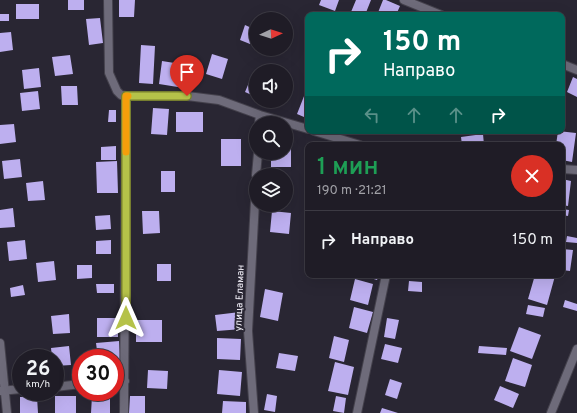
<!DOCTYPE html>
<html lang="ru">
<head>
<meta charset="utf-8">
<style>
	:root { --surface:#1f1c26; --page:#27252e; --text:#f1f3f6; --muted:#a1a1a7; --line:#3c3a43 }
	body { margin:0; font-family:Overpass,sans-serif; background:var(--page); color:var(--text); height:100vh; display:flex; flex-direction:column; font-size:15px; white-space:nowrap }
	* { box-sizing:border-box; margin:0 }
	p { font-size:13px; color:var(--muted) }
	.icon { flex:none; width:22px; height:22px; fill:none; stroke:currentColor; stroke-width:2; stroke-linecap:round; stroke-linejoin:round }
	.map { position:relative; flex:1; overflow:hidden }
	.side { position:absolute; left:305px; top:142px; width:260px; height:136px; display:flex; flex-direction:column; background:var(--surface); border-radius:8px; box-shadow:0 4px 16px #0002,0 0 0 1px var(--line) }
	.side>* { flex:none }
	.hud { position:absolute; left:305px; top:12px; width:260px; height:122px; border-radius:8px; box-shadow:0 4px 16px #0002,0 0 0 1px var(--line); background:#00695c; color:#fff; overflow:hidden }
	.needle { width:26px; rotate:86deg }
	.tools { position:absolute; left:249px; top:12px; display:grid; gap:8px }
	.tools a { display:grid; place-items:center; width:44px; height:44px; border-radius:50%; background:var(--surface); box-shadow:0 4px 16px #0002,0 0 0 1px var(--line); font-size:20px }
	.speed { position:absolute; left:12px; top:349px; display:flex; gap:8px; font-size:20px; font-weight:700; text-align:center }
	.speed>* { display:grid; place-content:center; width:52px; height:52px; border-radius:50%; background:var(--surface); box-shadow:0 4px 16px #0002,0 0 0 1px var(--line); line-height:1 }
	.speed small { font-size:10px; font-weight:400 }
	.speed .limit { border:6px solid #d22; background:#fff; color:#111 }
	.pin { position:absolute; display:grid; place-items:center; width:34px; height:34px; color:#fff; margin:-41px -17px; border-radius:50% 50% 50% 0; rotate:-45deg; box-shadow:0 0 4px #0007 }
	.pin .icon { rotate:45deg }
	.me { position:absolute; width:44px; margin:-22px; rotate:0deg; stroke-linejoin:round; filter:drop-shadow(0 0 3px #0008) }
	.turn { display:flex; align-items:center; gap:14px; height:84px; padding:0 12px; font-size:18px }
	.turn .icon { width:52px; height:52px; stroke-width:2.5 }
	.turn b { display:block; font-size:28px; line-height:34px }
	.lanes { display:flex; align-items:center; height:38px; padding:0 12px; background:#0003; justify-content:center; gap:20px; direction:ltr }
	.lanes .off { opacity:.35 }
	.round { display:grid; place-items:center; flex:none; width:42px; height:42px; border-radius:21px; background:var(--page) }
	.overview { display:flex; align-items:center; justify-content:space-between; height:68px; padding:0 12px }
	h1 { font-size:24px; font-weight:600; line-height:30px; color:#1e9e55 }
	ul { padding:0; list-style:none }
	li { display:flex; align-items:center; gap:12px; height:60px; padding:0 12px; border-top:1px solid var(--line) }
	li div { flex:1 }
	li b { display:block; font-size:15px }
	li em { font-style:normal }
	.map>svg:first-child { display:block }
	.building { fill:#bdafef }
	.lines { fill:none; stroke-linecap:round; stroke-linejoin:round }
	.minor-casing { stroke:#44414c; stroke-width:10 }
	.minor { stroke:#6e6b7a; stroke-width:8 }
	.route-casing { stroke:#767e2f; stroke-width:10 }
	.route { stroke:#b5c249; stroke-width:7 }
	.slow { stroke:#f59e0b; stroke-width:7 }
	.labels { text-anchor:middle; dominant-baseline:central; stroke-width:4; stroke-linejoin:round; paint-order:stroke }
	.street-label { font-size:10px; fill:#f4f2fb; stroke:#292633 }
</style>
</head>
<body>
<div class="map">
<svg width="577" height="413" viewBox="0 0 577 413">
	<rect width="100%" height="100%" fill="#292633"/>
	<path class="building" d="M 68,0 L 84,0 L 84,10 L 68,10 Z
		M 119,0 L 135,0 L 134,17 L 119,17 Z
		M 321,0 L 339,0 L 335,11 L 319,5 Z
		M 356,0 L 371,0 L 365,15 L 357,15 L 351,12 Z
		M 383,0 L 386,0 L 400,6 L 396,15 L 377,15 Z
		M 16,4 L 39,4 L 39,19 L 16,19 Z
		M 0,14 L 9,14 L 9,21 L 0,21 Z
		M 100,18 L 103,43 L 89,45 L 86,19 Z
		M 245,25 L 256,30 L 250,44 L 240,40 Z
		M 11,32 L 13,50 L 0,52 L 0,33 Z
		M 141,45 L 155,46 L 153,84 L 139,83 Z
		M 212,54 L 228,59 L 222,79 L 206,74 Z
		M 70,55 L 73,74 L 55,76 L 52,57 Z
		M 162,61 L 187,65 L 184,88 L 159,84 Z
		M 39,68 L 41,87 L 24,89 L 22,70 Z
		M 253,73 L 256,75 L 256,97 L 245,92 Z
		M 573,77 L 577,79 L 577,97 L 567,92 Z
		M 61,86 L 77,86 L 78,105 L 62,105 Z
		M 308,86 L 308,107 L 304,117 L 297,114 Z
		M 38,91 L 40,109 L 22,111 L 20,93 Z
		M 153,108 L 169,109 L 167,135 L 151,134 Z
		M 109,110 L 116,110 L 116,122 L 108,122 Z
		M 176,112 L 203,112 L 203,132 L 176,132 Z
		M 14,124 L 16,142 L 0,144 L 0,125 Z
		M 408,131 L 425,131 L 425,135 L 408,133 Z
		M 558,131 L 576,133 L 572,162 L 562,160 L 562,145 L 556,145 Z
		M 483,134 L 484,145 L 462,145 L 461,137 Z
		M 221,139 L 241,139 L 241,166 L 221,166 Z
		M 286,140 L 291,140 L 291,167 L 271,167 L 271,153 L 286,153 Z
		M 116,146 L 116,160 L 101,160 L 101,147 Z
		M 20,159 L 22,177 L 4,179 L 2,161 Z
		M 117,161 L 118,193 L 97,193 L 96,162 Z
		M 161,171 L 175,171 L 175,192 L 161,192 Z
		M 562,179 L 571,181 L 568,206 L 562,205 Z
		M 43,181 L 45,200 L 28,201 L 26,183 Z
		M 13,208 L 15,227 L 0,228 L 0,210 Z
		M 562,209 L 569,210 L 568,216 L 562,215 Z
		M 142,211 L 159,211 L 160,233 L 143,234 Z
		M 272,211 L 291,213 L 289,234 L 270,232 Z
		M 110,215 L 111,229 L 96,230 L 95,216 Z
		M 562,219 L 566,220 L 565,240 L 562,240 Z
		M 567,236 L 577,238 L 577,243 L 566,242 Z
		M 25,240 L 27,259 L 9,261 L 7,242 Z
		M 111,240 L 111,254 L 96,254 L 96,241 Z
		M 562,249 L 573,250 L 570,271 L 562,270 Z
		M 54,261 L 56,280 L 38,282 L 36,263 Z
		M 157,264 L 171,264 L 171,281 L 157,281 Z
		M 77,265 L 92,265 L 92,278 L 77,279 Z
		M 361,275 L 379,275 L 377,280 Z
		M 535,275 L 555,276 L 547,305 L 528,299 Z
		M 355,279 L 373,284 L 368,305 L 350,300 Z
		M 409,281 L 422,282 L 422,292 L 408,291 Z
		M 96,284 L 114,284 L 114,293 L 97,293 Z
		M 23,285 L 25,295 L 11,297 L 10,288 Z
		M 265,289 L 283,293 L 278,321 L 260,317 Z
		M 565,300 L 577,304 L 577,311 L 563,307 Z
		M 528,305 L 545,308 L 543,317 L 526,314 Z
		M 354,307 L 373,312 L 367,333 L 349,328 Z
		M 240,312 L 242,329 L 217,331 L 215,315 Z
		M 69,314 L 70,333 L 53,334 L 51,316 Z
		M 97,318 L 118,318 L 118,337 L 97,337 Z
		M 387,318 L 399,320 L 395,339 L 384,337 Z
		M 136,320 L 162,320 L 162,342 L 136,342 Z
		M 519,327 L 541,335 L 532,359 L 510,351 Z
		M 334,336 L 349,340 L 344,362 L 329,358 Z
		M 217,338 L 241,339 L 240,360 L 217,359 Z
		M 119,341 L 121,366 L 115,366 L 115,358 L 98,358 L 96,343 Z
		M 385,344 L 402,348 L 398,363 L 381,359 Z
		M 69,346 L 71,365 L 55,366 L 55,358 L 52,358 L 51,348 Z
		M 479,346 L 507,348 L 506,355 L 478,353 Z
		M 279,353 L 298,356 L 295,371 L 276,368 Z
		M 513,358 L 532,365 L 525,387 L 505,381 Z
		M 335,362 L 354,367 L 348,395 L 328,391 Z
		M 148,370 L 168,371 L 167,389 L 147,388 Z
		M 219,370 L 242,372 L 240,396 L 217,394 Z
		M 390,379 L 402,383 L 397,399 L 385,395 Z
		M 500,386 L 519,394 L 513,408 L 494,400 Z
		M 267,394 L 277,396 L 275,412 L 264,410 Z
		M 55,396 L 76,396 L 76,413 L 55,413 Z
		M 92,396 L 110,396 L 110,413 L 91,413 Z
		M 130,396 L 145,396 L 145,413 L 129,413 Z
		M 336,396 L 346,398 L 344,413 L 333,411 Z
		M 20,397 L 37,397 L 38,413 L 20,413 Z
		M 223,401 L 246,402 L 246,413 L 222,413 Z
		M 382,408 L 398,413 L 380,413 Z"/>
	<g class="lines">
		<g class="minor-casing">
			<path id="minor" d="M 108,0 L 109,73 L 117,91 L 121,95 L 126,96 L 187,96 L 219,100 L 260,115 L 308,129
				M 404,0 L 441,15
				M 562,64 L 577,70
				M 259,123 L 260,115
				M 314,131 L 360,145
				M 562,169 L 577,170
				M 256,175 L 258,153
				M 0,343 L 7,413
				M 115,382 L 125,381
				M 55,387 L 81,384
				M 0,391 L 21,389
				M 124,413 L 126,96
				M 254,413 L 248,331 L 256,183
				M 357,413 L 386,275
				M 551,413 L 577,349"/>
		</g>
		<use href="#minor" class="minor"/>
	</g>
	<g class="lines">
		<g class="route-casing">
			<path id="route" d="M 126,318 L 126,96 L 187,96"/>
		</g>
		<use href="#route" class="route"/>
		<path class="slow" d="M 126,152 L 126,96 L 128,96"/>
	</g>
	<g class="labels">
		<g class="street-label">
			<text transform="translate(240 298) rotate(-88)">улица Еламан</text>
		</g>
	</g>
</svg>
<div class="tools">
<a><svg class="needle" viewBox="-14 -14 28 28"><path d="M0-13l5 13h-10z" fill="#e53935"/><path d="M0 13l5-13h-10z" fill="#a1a1a7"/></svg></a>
<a><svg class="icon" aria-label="sound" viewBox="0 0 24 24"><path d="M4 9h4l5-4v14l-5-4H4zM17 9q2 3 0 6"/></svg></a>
<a><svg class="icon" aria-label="search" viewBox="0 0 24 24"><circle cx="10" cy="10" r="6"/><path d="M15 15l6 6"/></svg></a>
<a><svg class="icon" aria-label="layers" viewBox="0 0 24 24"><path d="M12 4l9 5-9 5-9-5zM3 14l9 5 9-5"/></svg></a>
</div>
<div class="speed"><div>26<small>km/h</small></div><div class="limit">30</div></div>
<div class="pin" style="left:187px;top:96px;background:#d93025"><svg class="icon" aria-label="arrive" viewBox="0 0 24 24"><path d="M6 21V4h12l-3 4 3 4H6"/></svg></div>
<svg class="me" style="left:126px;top:318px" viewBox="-20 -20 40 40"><path d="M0-17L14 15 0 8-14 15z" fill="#b5c249" stroke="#fff" stroke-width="4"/></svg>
<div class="hud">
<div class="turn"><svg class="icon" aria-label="right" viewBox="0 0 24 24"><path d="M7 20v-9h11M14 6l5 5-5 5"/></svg><div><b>150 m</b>Направо</div></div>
<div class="lanes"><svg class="icon off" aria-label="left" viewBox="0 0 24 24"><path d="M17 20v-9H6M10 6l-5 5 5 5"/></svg><svg class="icon off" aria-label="ahead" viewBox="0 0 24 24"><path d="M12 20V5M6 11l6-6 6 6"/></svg><svg class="icon off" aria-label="ahead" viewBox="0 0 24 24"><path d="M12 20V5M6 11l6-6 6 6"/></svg><svg class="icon" aria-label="right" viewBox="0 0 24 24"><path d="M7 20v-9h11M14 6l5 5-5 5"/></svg></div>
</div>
<section class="side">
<div class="overview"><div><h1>1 мин</h1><p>190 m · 21:21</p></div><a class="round" style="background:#d93025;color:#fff"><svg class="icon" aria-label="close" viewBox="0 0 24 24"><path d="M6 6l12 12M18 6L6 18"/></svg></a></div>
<ul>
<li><svg class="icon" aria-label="right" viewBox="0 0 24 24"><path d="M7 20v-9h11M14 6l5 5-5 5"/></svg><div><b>Направо</b></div><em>150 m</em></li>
</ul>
</section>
</div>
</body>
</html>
